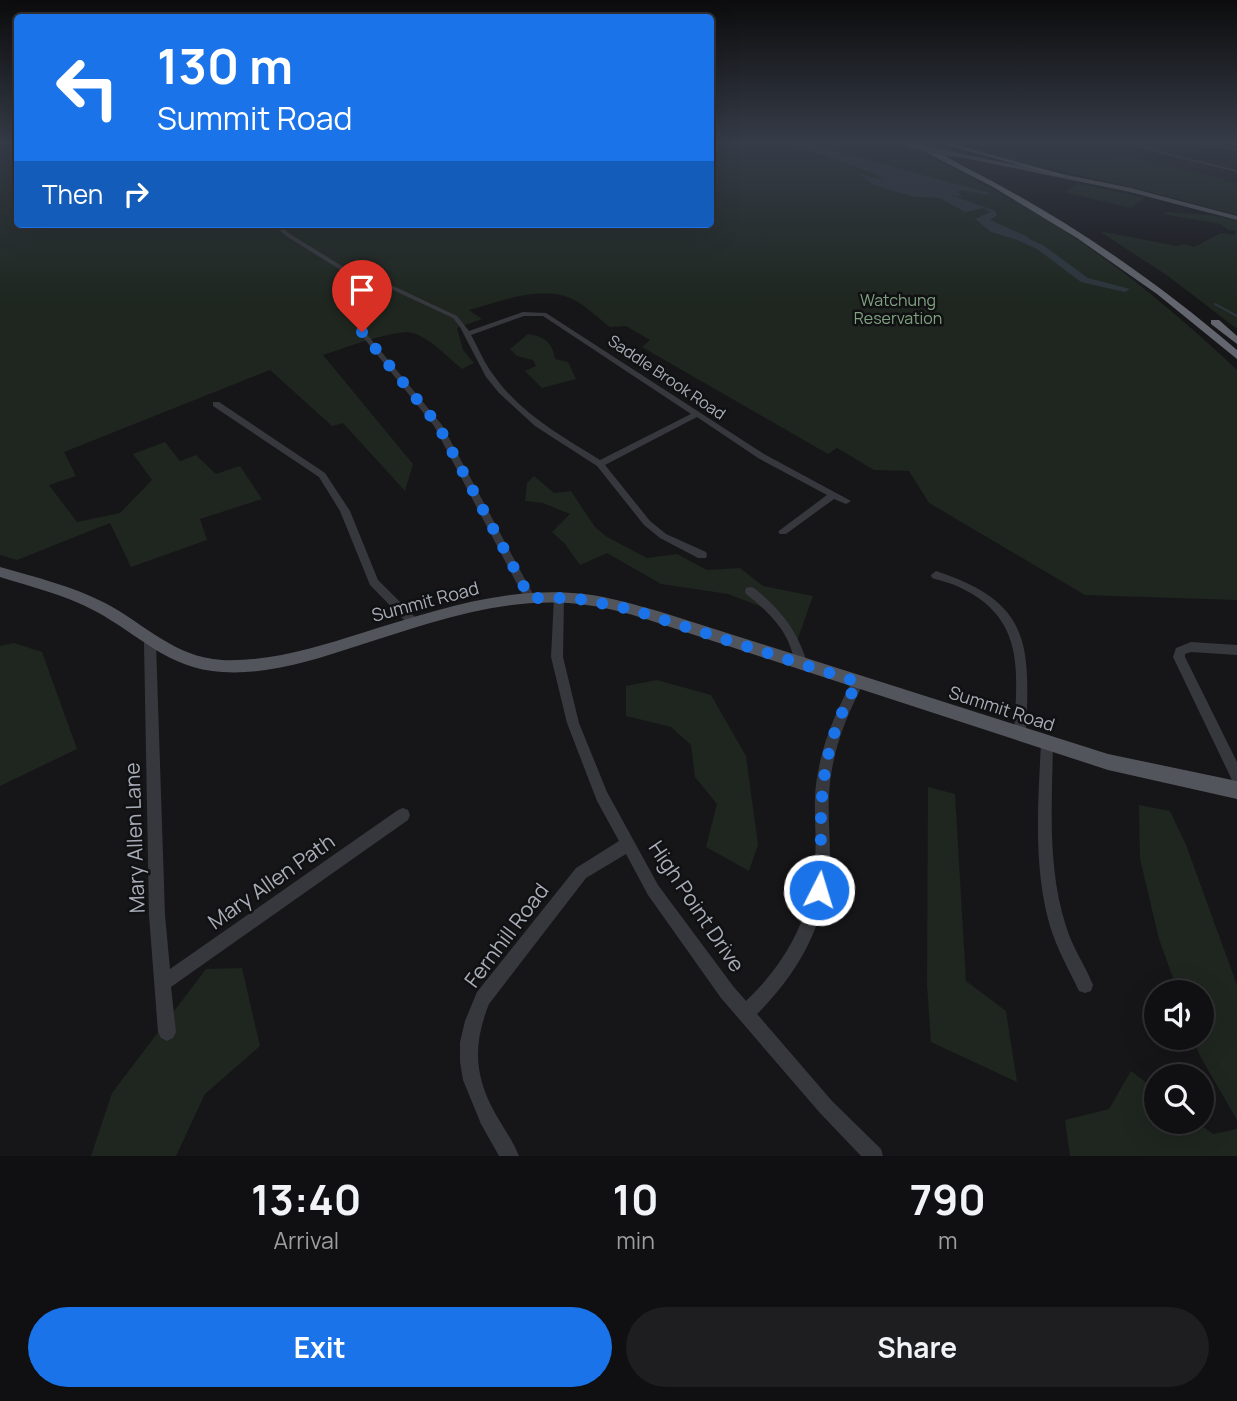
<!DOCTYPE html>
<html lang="en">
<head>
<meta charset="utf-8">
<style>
	:root { --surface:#101012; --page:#1e1e20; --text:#f1f3f6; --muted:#9c9d9f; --line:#303032; --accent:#1a73e8 }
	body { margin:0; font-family:Manrope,sans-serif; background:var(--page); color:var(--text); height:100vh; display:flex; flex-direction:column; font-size:26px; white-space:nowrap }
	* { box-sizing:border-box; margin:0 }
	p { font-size:23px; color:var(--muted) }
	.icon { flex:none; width:38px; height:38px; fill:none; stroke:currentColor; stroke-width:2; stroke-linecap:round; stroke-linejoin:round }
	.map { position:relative; height:1156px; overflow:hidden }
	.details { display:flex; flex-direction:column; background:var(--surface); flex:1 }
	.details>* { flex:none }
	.top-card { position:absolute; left:14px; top:14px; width:700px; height:214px; border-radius:7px; box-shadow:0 7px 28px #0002,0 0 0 2px var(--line); background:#1a73e8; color:#fff; overflow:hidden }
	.controls { position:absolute; left:1144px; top:980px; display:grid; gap:14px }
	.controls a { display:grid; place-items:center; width:70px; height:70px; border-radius:50%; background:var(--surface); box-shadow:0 7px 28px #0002,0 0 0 2px var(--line); font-size:35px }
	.pin { position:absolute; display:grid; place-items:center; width:60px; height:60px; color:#fff; margin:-72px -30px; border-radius:50% 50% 50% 0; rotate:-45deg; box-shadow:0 0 7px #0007 }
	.pin .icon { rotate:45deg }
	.me { position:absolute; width:77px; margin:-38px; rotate:5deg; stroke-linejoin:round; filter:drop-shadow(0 0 5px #0008) }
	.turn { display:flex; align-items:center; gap:24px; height:147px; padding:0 28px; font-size:32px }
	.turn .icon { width:91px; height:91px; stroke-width:2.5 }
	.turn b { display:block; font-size:49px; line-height:60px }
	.then { display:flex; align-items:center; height:66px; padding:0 28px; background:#0003; gap:14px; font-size:26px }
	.eta { display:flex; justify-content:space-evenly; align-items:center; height:119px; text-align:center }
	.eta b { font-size:42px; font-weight:700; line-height:49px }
	.primary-button { display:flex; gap:14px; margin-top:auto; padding:14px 28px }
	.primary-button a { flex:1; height:80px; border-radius:42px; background:var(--accent); color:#fff; font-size:28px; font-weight:700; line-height:80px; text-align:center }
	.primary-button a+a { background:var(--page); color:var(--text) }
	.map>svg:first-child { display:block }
	.green { fill:#1e261f }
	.water { fill:#2c353c }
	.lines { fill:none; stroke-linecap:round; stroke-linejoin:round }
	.stream { stroke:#2c353c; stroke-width:2 }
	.river { fill:#2c353c; fill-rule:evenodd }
	.minor { fill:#37383d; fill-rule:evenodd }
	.major { fill:#53555c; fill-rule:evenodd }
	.highway { fill:#63666e; fill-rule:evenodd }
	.major-bridge { stroke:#53555c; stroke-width:6 }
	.route { stroke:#1a73e8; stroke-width:12; stroke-dasharray:0 21.6 }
	.labels { text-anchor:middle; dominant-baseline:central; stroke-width:5; stroke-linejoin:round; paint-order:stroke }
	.far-park-label { font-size:16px; fill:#7fa381; stroke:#111113 }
	.far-street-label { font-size:16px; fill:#a8adb8; stroke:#111113 }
	.street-label { font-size:18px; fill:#a8adb8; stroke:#111113 }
	.near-street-label { font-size:21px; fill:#a8adb8; stroke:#111113 }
</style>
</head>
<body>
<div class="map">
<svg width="1237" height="1156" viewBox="0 0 1237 1156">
	<rect width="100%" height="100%" fill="#161618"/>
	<path class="green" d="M 0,141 L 17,141 L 18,224 L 710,224 L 711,141 L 1070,141 L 1237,183 L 1237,215 L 1140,189 L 995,156 L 977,161 L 922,152 C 972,178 1024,204 1071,235 C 1131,275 1185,321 1237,370 L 1237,600 L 1085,595 L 929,503 L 909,471 L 874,470 L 837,448 L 828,454 L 642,347 L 650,340 L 626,326 L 610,327 C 598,318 584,304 570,298 C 539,285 500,302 469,310 L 482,319 L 457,328 L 463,350 L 474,363 L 462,369 C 447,357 432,339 413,333 C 397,328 342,349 323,355 L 413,464 L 405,491 L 343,423 L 332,426 L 270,370 L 64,452 L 76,476 L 49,485 L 77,522 L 120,513 L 152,480 L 133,454 L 165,442 L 180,461 L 196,455 L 216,474 L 240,466 L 262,499 L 200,519 L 207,540 L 131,567 L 110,523 L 17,560 L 0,555 Z
		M 1078,183 L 1144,198 L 1131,208 L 1064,192 Z
		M 1166,212 L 1219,216 L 1237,221 L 1237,329 L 1168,276 L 1099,231 L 1177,246 L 1183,244 L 1194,247 L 1221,233 L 1235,235 L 1235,231 L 1227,229 L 1221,224 L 1163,214 Z
		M 528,334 C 544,336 553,343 555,359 L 568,362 L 576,379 L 542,388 L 525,371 L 536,366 L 533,360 L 517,356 L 510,349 Z
		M 534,476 L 554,493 L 571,491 L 595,527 L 607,537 L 647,558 L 677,554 L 707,570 L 740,568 L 763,586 L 813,596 L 796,644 L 762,607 L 728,594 L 661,584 L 607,553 L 580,565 L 565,544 L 552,532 L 570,514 L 543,503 L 525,501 L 527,483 Z
		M 14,643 L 42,652 L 77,749 L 0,786 L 0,646 Z
		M 657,680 L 711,695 L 746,756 L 758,845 L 749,871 L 706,847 L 717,804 L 695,777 L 691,745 L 671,727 L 626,716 L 626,686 Z
		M 928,787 L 955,794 L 966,981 L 1006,1011 L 1017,1082 L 931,1042 L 927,985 Z
		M 1139,805 L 1170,811 L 1186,845 L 1237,985 L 1237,1120 L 1200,1056 L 1193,1038 L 1202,1038 L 1202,992 L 1178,992 L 1159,939 L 1140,859 Z
		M 242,968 L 260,1046 L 205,1094 L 176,1156 L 91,1156 L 112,1093 L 206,969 Z
		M 1131,1071 L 1157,1091 L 1157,1122 L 1197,1122 L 1213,1134 L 1237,1129 L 1237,1156 L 1070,1156 L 1065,1120 L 1109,1109 Z"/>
	<path class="water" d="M 798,141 L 989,193 L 988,195 L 960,190 L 958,193 L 962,197 L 948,194 L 995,211 L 997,215 L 990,220 L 1026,236 L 1040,247 L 991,232 L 975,219 L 990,212 L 984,208 L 965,212 L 940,198 L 915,197 L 874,185 L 857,173 L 885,181 L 874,173 L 787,143 Z"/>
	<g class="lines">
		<path class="stream" d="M 1215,304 L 1237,316"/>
		<path class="river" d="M 1020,235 L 1043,245 L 1088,278 L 1130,289 L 1125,292 L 1081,282 L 1037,249 L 1017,240 L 1017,236 Z"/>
		<path class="minor" d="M 1127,141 L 1133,141 L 1164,152 L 1237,170 L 1237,172 L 1161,154 Z
			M 1154,141 L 1216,144 L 1237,149 L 1237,151 L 1220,147 Z
			M 273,224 L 279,224 L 290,234 L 342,266 L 355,268 L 457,316 L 469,331 L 523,312 L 546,313 L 764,454 L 851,501 L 846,504 L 834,499 L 786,534 L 780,534 L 778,532 L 780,530 L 827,495 L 758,458 L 697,417 L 605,465 L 650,521 L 666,534 L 706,552 L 707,555 L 706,558 L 698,558 L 660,538 L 644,525 L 597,466 L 535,426 L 499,393 L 486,377 L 460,327 L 453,318 L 352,271 L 346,270 L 357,286 L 365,332 L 442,425 L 535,598 L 534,601 L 526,601 L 434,426 L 359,332 L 351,286 L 339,269 L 286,236 ZM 524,316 L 543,316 L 691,414 L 600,460 C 563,437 521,414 495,377 C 485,365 479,349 471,335 Z
			M 213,402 L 219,402 L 325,473 L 350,511 L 378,580 L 418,620 L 420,623 L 418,626 L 410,626 L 370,585 L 340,511 L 319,477 L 213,406 Z
			M 936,571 C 1031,602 1030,644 1026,733 L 1025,737 L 1020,739 L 1015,737 L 1014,733 C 1017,674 1026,620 963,589 C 954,584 942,581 932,578 L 931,575 Z
			M 750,587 L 754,588 C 782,611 797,630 808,665 L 806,668 L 802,670 L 798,668 C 794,660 792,650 788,641 C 779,622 763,607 746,594 L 745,591 L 746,588 Z
			M 559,593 L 563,594 L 564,597 L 563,657 L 579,723 L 607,792 L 658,885 L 733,986 L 746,1001 C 786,963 812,916 815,860 C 817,835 813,810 816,784 C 821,746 835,712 854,678 L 858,677 L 862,678 L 864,682 C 847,715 834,746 830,783 C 827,808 830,833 830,858 C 829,918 799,973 757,1014 L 832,1101 L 881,1149 L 883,1156 L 861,1156 L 820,1113 L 721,998 L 648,895 L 626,854 L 586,878 L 489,1004 C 473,1044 474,1075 495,1113 C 503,1127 513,1141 519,1156 L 499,1156 L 481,1124 L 463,1080 L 460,1062 L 460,1042 L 465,1021 L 477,992 L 576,868 L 619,841 L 597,801 L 567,723 L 551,657 L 554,597 L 555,594 Z
			M 150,638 L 154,640 L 156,643 L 165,915 L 170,969 L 398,810 L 403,808 L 408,810 L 410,815 L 408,820 L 171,987 L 176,1032 L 173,1038 L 167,1041 L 161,1038 L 158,1032 L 149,915 L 144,643 L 146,640 Z
			M 1191,642 L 1237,645 L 1237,655 L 1191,652 L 1185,654 L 1185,657 L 1237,762 L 1237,782 L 1232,780 L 1173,657 L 1176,648 Z
			M 1047,737 L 1052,739 L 1053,743 C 1052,804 1047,867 1066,926 C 1072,947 1085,965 1093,985 L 1091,991 L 1085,993 L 1079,991 C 1069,970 1057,949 1050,926 C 1033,867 1038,804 1041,743 L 1042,739 Z"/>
		<path class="major" d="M 952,152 L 1131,188 L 1237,216 L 1237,220 L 1130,192 L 950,155 Z
			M 0,567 C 35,577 72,586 105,603 C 145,624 174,657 222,660 C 270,662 317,647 362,633 C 433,611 508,585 584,594 C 610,597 636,605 661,612 L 1108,754 L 1237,781 L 1237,799 L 1108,770 L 658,623 C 634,615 611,608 586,605 C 507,594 431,623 357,646 C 314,660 269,675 222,672 C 168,669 140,635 95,611 C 65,595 32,587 0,577 Z"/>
		<path class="highway" d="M 904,141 C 924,141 949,159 967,168 C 1065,218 1154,279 1237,350 L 1237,359 L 1157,294 L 1077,238 L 993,187 Z
			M 932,141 L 942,141 L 1065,175 L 1059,176 Z
			M 1211,320 L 1219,320 L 1237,336 L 1237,344 L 1211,324 Z"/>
		<path class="major-bridge" d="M 908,145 L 952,154"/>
	</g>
	<linearGradient id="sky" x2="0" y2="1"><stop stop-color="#0c0c0d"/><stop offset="0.47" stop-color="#363c48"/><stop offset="1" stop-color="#363c48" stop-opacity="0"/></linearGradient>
	<rect width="1237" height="303" fill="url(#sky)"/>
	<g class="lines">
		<path class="route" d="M 362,332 L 438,425 L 530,598 L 574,598 L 630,609 L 858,682 C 832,725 822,768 821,818 C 820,843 823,865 819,890"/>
	</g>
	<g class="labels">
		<g class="far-park-label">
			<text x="898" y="300">Watchung<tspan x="898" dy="18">Reservation</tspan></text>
		</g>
		<g class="far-street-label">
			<text transform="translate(667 377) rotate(34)">Saddle Brook Road</text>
		</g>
		<g class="street-label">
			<text transform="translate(425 601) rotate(-15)">Summit Road</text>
			<text transform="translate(1002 708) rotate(18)">Summit Road</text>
		</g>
		<g class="near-street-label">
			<text transform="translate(134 838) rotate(-92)">Mary Allen Lane</text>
			<text transform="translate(271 881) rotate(-35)">Mary Allen Path</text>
			<text transform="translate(697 906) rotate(56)">High Point Drive</text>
			<text transform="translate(506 935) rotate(-53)">Fernhill Road</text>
		</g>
	</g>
</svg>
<div class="controls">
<a><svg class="icon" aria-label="sound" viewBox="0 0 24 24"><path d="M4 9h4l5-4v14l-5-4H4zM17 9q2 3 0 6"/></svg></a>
<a><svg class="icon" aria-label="search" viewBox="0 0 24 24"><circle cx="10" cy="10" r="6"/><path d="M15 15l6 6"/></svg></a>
</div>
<div class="pin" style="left:362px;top:332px;background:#d93025"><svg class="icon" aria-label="arrive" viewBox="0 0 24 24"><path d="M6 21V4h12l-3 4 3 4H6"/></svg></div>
<svg class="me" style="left:819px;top:890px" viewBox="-20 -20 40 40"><circle r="17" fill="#1a73e8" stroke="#fff" stroke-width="3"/><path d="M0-11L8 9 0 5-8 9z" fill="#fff"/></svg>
<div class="top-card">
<div class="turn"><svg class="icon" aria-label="left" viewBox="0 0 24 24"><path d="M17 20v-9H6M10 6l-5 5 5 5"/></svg><div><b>130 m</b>Summit Road</div></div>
<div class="then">Then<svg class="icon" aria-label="right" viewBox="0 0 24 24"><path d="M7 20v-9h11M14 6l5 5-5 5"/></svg></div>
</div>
</div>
<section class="details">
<div class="eta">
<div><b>13:40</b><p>Arrival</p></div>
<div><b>10</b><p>min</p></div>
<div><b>790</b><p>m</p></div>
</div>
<div class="primary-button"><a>Exit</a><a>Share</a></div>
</section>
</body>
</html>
